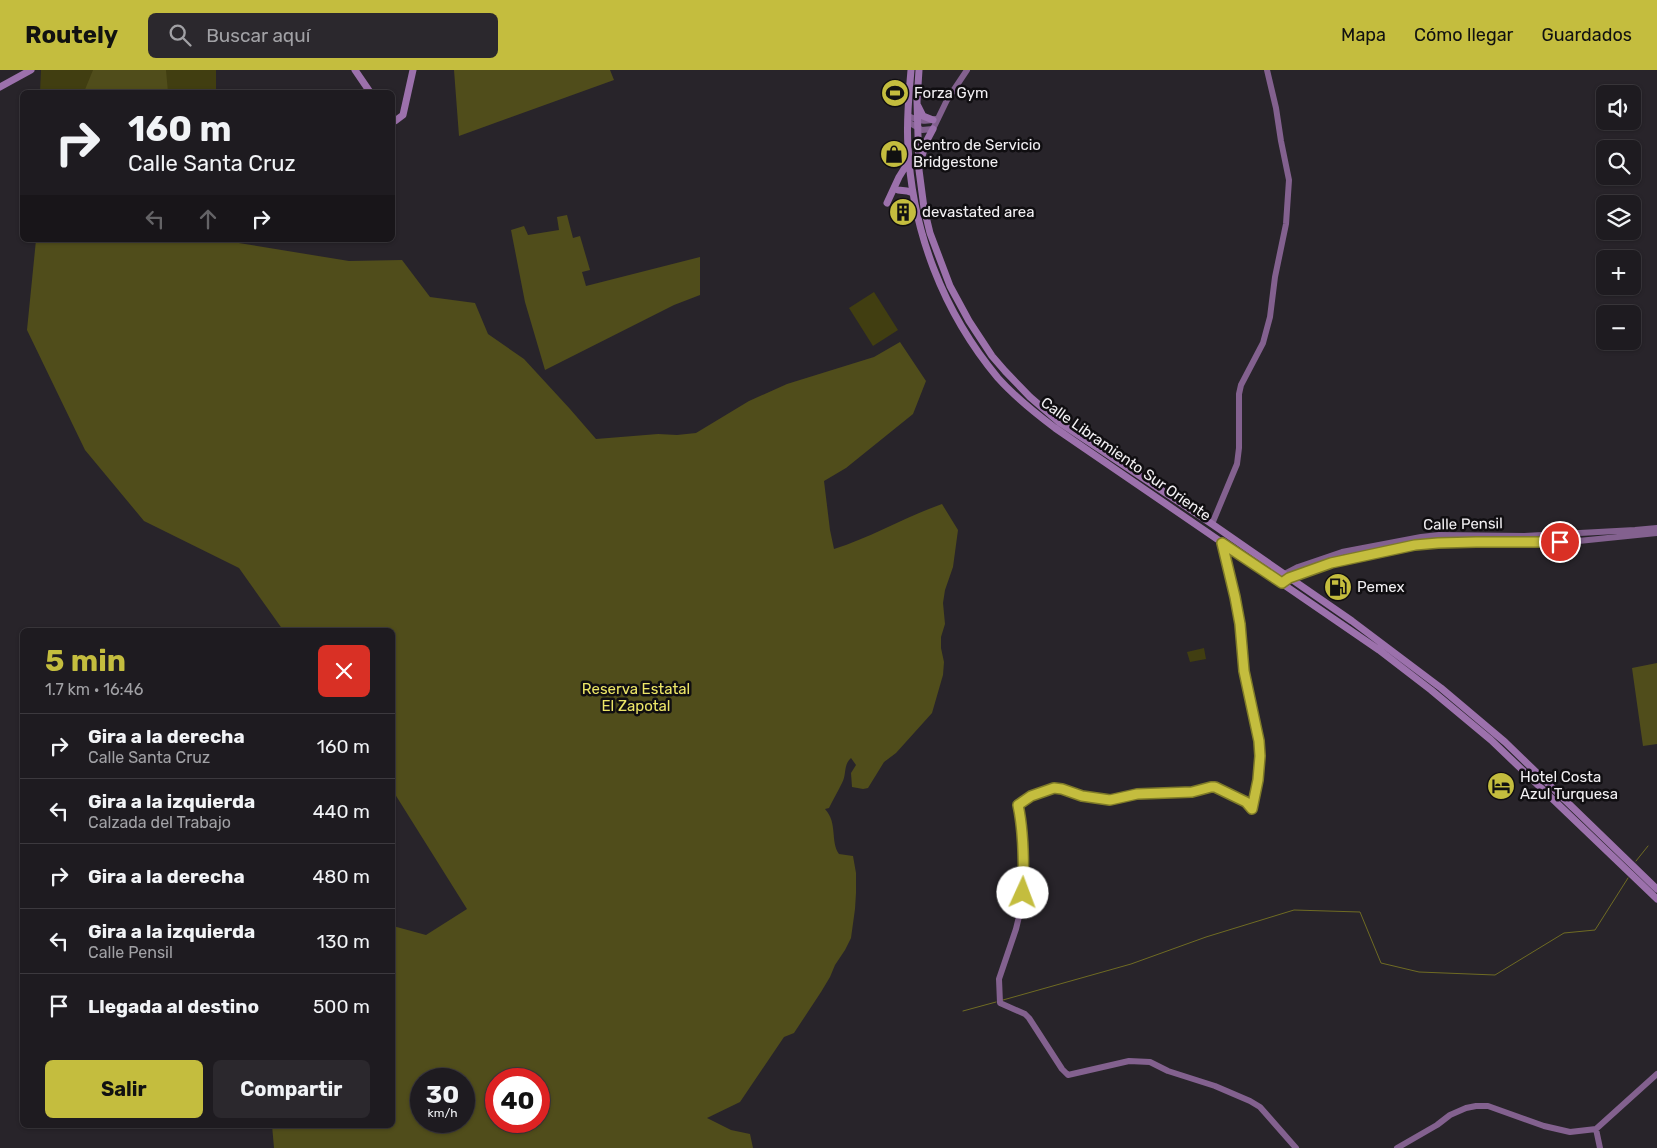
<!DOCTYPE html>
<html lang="es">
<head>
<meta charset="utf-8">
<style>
	:root { --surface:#1e1b20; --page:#2b282d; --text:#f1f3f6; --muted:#a1a1a5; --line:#3c393e; --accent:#c4bd3e }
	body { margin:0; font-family:Rubik,sans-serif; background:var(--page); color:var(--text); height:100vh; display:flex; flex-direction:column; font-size:19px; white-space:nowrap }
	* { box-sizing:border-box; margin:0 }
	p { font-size:16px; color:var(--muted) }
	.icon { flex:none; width:28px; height:28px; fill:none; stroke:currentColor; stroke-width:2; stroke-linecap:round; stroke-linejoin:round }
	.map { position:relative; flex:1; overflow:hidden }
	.drawer { position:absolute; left:20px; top:558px; width:375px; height:500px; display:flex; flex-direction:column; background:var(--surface); border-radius:8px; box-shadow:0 1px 4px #0004,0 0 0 1px var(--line) }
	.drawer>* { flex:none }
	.top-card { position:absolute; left:20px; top:20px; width:375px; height:152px; border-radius:8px; box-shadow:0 1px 4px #0004,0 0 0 1px var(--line); background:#1e1b20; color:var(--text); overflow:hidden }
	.buttons { position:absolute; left:1596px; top:15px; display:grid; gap:10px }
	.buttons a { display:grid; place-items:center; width:45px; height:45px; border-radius:8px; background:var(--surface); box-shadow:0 1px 4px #0004,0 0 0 1px var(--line); font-size:25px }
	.speed { position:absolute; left:410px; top:998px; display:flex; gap:10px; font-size:25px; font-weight:700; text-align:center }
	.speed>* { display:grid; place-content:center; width:65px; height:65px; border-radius:50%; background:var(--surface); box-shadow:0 1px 4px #0004,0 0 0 1px var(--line); line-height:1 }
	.speed small { font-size:12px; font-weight:400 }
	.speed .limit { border:8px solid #d22; background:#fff; color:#111 }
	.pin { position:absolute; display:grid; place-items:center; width:42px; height:42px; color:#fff; margin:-21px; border:2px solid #fff; border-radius:50%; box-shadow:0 1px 5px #0007 }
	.me { position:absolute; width:55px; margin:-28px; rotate:2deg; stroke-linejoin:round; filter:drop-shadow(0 0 4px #0008) }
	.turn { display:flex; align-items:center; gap:18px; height:105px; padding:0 25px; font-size:22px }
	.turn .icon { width:65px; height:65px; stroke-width:2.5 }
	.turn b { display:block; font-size:35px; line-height:42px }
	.lanes { display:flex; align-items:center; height:48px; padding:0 25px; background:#0003; justify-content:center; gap:25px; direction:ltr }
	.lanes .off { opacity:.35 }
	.round { display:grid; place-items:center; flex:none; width:52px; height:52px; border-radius:8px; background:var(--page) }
	.summary { display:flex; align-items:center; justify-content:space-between; height:85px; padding:0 25px }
	h1 { font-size:30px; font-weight:700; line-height:38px; color:var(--accent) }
	.button { display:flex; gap:10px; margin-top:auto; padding:10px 25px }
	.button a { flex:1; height:58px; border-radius:8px; background:var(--accent); color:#111; font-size:20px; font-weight:700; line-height:58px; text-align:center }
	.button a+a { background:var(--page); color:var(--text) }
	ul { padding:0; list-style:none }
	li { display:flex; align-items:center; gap:15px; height:65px; padding:0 25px; border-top:1px solid var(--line) }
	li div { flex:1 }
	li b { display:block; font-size:19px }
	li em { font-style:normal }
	header { display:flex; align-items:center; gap:30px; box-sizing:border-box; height:70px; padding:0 25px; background:var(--accent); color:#111 }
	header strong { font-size:24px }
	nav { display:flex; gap:28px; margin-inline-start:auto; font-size:18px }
	.search { width:350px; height:45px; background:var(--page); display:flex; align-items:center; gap:12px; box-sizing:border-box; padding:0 18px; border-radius:8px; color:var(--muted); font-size:19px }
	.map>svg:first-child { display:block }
	.green { fill:#413e11 }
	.forest { fill:#504d1b; fill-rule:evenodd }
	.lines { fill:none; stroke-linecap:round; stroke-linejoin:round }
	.stream { stroke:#6f6b23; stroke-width:1 }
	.secondary { stroke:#83618f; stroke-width:6 }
	.primary { stroke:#9c71ac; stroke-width:7 }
	.route-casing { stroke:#7f7b28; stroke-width:12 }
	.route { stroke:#c4bd3e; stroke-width:9 }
	.labels { text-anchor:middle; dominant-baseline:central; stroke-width:5; stroke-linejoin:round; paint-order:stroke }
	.poi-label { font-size:15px; fill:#f2f0f3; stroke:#100e11; text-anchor:start }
	.street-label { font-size:15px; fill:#f2f0f3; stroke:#100e11 }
	.park-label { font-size:15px; fill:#ece567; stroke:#100e11 }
</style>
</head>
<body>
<header>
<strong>Routely</strong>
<div class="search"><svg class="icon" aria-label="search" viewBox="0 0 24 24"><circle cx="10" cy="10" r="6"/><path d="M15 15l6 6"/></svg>Buscar aquí</div>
<nav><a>Mapa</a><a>Cómo llegar</a><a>Guardados</a></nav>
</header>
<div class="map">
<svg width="1657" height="1078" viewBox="0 0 1657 1078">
	<rect width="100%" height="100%" fill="#28242a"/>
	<path class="green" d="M 41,0 L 216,0 L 216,22 L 40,22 Z
		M 874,222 L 898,260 L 873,276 L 849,238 Z
		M 1204,578 L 1206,589 L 1190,592 L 1187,582 Z"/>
	<path class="forest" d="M 93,0 L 166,0 L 168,22 L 84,22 Z
		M 454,0 L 610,0 L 614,10 L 459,66 Z
		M 567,145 L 573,168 L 580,166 L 590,200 L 582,202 L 586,216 L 700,187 L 700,225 L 674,235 L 545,300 L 525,232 L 511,160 L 524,156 L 528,165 L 559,160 L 557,147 Z
		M 36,170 L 220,170 L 349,191 L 402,190 L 430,227 L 475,233 L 488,264 L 524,289 L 570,339 L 596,369 L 658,364 L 677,365 L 696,363 L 749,331 L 787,314 L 874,287 L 900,272 L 926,311 L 913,344 L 846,398 L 824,411 L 830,460 L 834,479 C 872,467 905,447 942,434 L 958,460 L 953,497 L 945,520 L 943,533 L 945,554 L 941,567 L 941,578 L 944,592 L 943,605 L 932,643 L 896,683 L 884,692 L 868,718 L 863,719 L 852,717 L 851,703 L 856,695 L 851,688 C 843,695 847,704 842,713 C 838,721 833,730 829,738 L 825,739 C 838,753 830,771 839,784 L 853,786 L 856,803 L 856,823 L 855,839 L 851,868 L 845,880 L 835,895 L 830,907 L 821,922 L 794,963 L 784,967 L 740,1032 L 707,1048 L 731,1060 L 750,1064 L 753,1078 L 274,1078 L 272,1055 L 392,1055 L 393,856 L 426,865 L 467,839 L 393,721 L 392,560 L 283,560 L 239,498 L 144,451 L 85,380 L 27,260 ZM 421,1009 L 464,1009 L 464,1051 L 421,1051 ZM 496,1009 L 539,1009 L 539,1051 L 496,1051 Z
		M 1657,593 L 1657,674 L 1643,676 L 1632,598 Z"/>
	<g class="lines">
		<path class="stream" d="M 1636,791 L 1648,776
			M 1003,930 L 1131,894 L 1206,867 L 1294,840 L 1360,842 L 1381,893 L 1419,902 L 1495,905 L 1564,863 L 1595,860 L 1628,808
			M 963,941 L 996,932"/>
		<path class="secondary" d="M 908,46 C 918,50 924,53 935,49
			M 908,52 L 922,60 L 933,59 L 947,30 L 967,0
			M 1212,454 L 1237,394 L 1239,378 L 1239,324 L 1241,315 L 1263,273 L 1270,247 L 1275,207 L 1286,154 L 1289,110 L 1281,71 L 1276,38 L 1267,0
			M 1222,473 L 1235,527 L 1240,559 L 1244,601 L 1259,671 L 1260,686 L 1258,710 L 1252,739
			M 1275,509 L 1298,497 L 1342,482 L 1421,467 L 1439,465 L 1524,466 L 1635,460 L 1657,458
			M 1282,513 L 1289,508 L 1346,489 L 1415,475 L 1476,472 L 1559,473 L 1657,463
			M 1252,739 L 1246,732 L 1215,717 L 1207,718 L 1192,722 L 1137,724 L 1110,730 L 1083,726 L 1062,719 L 1054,718 L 1031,726 L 1018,735 L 1021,748 L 1023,786 L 1022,834 L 1016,859 L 999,909 L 1000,933 L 1025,944 L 1029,948 L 1062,999 L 1068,1005 L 1129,991 L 1150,992 L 1168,1001 L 1215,1016 L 1250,1031 L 1260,1037 L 1296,1078
			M 1596,1059 L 1600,1078
			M 1397,1078 L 1437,1055 L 1450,1045 L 1466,1038 L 1476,1036 L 1488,1036 L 1544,1056 L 1570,1062 L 1596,1059 L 1657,1004"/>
		<path class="primary" d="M 355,0 L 370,22
			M 911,0 C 909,25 906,51 908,76 C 912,161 943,242 998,308 C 1015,327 1035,343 1055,358 L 1379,580 L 1431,620 L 1491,670 L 1657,829
			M 919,0 L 917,31 L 919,100 L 924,138 L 930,163 L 950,216 L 969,251 L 992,286 L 1005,301 L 1030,327 L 1059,352 L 1212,454 L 1352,551 L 1441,618 L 1505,672 L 1657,819
			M 0,17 L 31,0
			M 918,36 L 923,46 L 933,50
			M 392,51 L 395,51 L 403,45 L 413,0
			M 921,90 L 926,72 L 933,59
			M 898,120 L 907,121 L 913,123
			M 887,133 L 899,107 L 909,91"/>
	</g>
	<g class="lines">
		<g class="route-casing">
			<path id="route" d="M 1023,823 C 1024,794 1024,763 1018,735 L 1031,726 L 1054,718 L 1062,719 L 1082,726 L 1110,730 L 1137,724 L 1192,722 L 1211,717 L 1215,717 L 1246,732 L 1252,739 L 1258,710 L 1260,686 L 1259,671 L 1244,601 L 1240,554 L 1235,527 L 1222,473 L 1282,513 L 1289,508 L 1331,493 L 1415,475 L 1438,473 L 1476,472 L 1560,472"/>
		</g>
		<use href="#route" class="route"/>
	</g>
	<defs>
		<g id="stadium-disc" transform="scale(1.4375)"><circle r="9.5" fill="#c4bd3e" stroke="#100e11"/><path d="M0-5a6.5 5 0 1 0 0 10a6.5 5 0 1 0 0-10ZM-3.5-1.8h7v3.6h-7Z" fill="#111"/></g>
		<g id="shop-disc" transform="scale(1.4375)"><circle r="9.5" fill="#c4bd3e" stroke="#100e11"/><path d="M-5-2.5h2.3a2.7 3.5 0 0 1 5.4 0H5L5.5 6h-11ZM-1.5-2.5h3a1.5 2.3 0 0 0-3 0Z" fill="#111"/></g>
		<g id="building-disc" transform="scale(1.4375)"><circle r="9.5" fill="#c4bd3e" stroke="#100e11"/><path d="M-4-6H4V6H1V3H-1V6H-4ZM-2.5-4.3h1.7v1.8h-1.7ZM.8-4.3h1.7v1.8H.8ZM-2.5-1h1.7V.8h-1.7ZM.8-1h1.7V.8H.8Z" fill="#111"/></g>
		<g id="fuel-disc" transform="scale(1.4375)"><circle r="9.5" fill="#c4bd3e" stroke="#100e11"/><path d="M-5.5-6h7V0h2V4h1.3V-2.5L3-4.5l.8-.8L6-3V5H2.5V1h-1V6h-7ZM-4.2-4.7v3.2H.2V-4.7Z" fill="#111"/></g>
		<g id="hotel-disc" transform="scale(1.4375)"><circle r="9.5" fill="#c4bd3e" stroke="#100e11"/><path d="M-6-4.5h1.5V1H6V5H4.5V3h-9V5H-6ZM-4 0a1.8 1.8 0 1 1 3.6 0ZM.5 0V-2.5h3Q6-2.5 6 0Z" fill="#111"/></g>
	</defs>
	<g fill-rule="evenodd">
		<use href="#stadium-disc" x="895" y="23"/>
		<use href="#shop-disc" x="894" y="84"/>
		<use href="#building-disc" x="903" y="142"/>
		<use href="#fuel-disc" x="1338" y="517"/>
		<use href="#hotel-disc" x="1501" y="716"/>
	</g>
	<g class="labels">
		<g class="poi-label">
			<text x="914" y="23">Forza Gym</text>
			<text x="913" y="75">Centro de Servicio<tspan x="913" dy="17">Bridgestone</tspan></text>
			<text x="922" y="142">devastated area</text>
			<text x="1357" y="517">Pemex</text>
			<text x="1520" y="707">Hotel Costa<tspan x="1520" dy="17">Azul Turquesa</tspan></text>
		</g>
		<g class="street-label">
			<text transform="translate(1126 389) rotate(35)">Calle Libramiento Sur Oriente</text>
			<text transform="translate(1463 454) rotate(-1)">Calle Pensil</text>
		</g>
		<g class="park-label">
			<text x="636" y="619">Reserva Estatal<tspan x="636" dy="17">El Zapotal</tspan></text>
		</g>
	</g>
</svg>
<div class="buttons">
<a><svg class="icon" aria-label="sound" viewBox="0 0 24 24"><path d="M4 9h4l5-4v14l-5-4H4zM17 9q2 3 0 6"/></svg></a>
<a><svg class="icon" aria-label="search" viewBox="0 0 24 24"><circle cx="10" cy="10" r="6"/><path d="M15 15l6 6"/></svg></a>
<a><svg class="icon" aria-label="layers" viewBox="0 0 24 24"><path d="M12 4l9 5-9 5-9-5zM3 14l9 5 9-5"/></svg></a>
<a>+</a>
<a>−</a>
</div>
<div class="speed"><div>30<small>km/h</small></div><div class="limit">40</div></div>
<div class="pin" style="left:1560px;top:472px;background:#d93025"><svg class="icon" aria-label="arrive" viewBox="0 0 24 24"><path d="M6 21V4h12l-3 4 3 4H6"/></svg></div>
<svg class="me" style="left:1023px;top:823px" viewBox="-20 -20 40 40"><circle r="19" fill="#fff"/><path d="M0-13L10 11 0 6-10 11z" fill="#c4bd3e"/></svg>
<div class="top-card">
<div class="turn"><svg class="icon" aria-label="right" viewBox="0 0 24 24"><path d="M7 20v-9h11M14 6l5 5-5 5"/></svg><div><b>160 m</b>Calle Santa Cruz</div></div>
<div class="lanes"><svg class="icon off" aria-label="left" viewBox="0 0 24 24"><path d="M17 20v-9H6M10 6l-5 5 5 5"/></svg><svg class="icon off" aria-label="ahead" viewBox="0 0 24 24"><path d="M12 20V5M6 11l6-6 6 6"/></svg><svg class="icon" aria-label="right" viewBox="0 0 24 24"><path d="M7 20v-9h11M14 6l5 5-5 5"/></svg></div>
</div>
<section class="drawer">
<div class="summary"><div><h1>5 min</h1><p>1.7 km · 16:46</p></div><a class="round" style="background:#d93025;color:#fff"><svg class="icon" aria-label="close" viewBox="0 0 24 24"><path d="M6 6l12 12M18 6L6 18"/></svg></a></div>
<ul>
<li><svg class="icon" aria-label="right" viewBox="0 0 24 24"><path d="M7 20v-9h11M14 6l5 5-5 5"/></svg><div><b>Gira a la derecha</b><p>Calle Santa Cruz</p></div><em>160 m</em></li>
<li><svg class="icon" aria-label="left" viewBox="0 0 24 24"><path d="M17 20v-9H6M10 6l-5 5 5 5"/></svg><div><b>Gira a la izquierda</b><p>Calzada del Trabajo</p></div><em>440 m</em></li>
<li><svg class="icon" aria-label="right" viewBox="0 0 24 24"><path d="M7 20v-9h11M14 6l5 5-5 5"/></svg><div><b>Gira a la derecha</b></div><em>480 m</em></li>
<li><svg class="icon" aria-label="left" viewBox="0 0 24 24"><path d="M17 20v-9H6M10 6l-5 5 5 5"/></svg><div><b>Gira a la izquierda</b><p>Calle Pensil</p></div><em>130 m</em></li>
<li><svg class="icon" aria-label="arrive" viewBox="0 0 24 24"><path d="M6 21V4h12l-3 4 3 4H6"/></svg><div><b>Llegada al destino</b></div><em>500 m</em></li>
</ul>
<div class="button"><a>Salir</a><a>Compartir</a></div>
</section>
</div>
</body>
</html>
